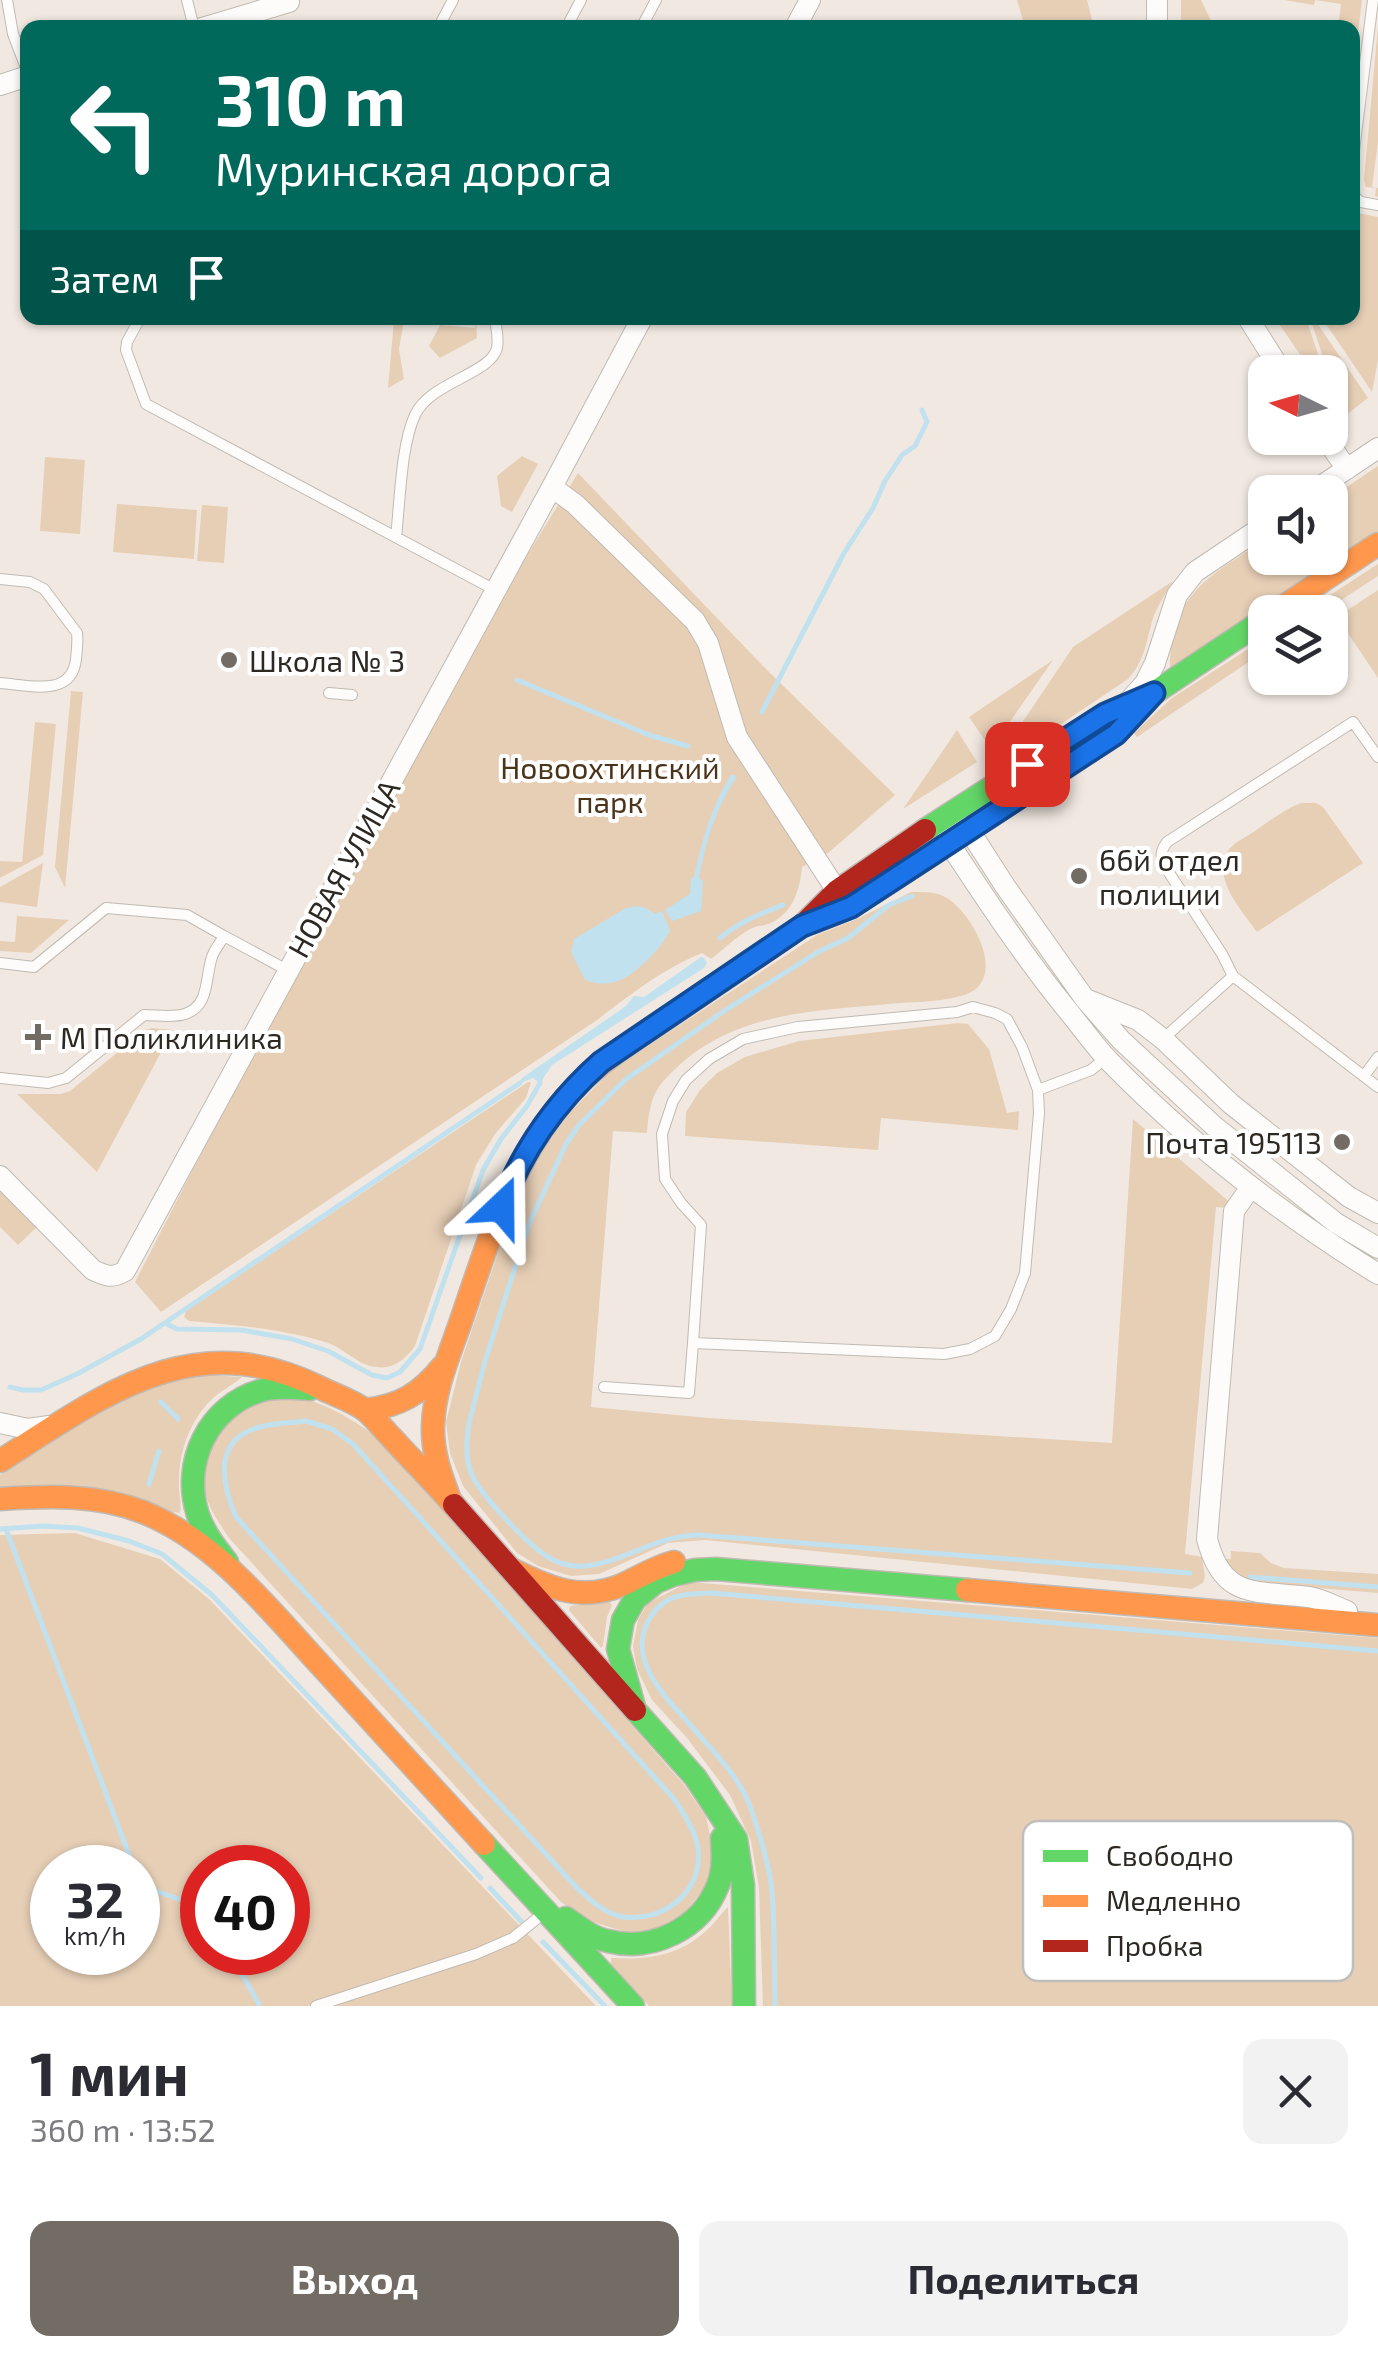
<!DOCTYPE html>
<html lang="ru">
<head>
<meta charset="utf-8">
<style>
	:root { --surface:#fff; --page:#f2f2f3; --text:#2b2b33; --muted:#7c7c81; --accent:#726c65 }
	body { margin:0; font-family:"Exo 2",sans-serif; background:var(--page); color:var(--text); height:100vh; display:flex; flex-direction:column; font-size:38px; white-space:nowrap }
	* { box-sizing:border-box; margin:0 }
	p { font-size:32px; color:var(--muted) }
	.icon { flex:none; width:55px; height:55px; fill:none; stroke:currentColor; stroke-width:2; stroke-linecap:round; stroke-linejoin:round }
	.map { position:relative; height:2006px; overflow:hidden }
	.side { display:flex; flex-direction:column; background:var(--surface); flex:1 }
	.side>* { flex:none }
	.guide { position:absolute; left:20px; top:20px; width:1340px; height:305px; border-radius:20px; box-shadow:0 2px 8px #0004; background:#00695c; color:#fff; overflow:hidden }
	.needle { width:65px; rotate:275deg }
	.controls { position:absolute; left:1248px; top:355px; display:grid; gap:20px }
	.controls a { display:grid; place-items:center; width:100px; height:100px; border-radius:20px; background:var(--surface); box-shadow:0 2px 8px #0004; font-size:50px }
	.speed { position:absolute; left:30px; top:1845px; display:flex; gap:20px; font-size:50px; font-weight:700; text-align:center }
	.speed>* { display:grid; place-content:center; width:130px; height:130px; border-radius:50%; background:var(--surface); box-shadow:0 2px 8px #0004; line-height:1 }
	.speed small { font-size:25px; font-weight:400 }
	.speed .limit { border:15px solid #d22; background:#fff; color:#111 }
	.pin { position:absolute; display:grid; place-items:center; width:85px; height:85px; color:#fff; margin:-42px; border-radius:20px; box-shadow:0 5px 15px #0006 }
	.me { position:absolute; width:110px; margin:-55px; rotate:23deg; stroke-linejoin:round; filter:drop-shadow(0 0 8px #0008) }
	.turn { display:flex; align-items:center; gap:35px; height:210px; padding:0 30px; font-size:45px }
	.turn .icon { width:130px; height:130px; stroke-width:2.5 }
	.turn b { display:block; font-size:70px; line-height:85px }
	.then { display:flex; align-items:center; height:95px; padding:0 30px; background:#0003; gap:20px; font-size:38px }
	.round { display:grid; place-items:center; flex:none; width:105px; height:105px; border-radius:20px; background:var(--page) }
	.overview { display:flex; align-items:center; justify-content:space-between; height:170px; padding:0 30px }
	h1 { font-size:60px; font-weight:700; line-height:75px }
	.primary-button { display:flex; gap:20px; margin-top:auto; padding:20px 30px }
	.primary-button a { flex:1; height:115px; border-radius:20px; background:var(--accent); color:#fff; font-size:40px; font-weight:700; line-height:115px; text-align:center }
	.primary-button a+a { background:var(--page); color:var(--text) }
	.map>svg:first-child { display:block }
	.green { fill:#e7cfb6; fill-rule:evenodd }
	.water { fill:#c1e1ef }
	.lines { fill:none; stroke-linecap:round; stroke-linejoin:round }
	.stream { stroke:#c1e1ef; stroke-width:5 }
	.lane-casing { stroke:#c0bab3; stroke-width:12 }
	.street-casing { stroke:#c0bab3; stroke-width:22 }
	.fast-casing { stroke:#c0bab3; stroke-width:25 }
	.slow-casing { stroke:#c0bab3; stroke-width:25 }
	.jam-casing { stroke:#c0bab3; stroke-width:25 }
	.lane { stroke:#fdfcfa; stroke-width:10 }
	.street { stroke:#fdfcfa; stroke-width:20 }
	.fast { stroke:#63d668; stroke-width:22 }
	.slow { stroke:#ff974d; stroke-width:22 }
	.jam { stroke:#b3261e; stroke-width:22 }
	.route-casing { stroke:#114b97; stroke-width:25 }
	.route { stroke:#1a73e8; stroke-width:18 }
	.poi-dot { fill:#726c65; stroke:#fff; stroke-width:4 }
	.labels { text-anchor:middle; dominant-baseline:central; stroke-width:8; stroke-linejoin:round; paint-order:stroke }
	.poi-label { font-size:30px; fill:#2d2822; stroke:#fff; text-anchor:start }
	.park-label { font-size:30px; fill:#4b351a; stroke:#fff }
	.street-label { font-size:30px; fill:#2d2822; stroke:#fff }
	.key { fill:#fff; stroke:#c0bebd; stroke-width:2.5 }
	.key-label { font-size:28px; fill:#2d2822 }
</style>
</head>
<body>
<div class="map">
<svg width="1378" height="2006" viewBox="0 0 1378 2006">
	<rect width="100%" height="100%" fill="#f1e9e1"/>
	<path class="green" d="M 1017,0 L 1087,0 L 1094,27 L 1025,27 Z
		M 1181,0 L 1201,0 L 1214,27 L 1181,27 Z
		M 1284,0 L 1362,0 L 1356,49 L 1353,48 L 1352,28 L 1338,27 L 1341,4 L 1315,0 L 1314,5 Z
		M 1378,26 L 1378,143 L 1372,187 L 1378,188 L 1378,197 L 1375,196 L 1376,188 L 1366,187 L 1364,180 Z
		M 1353,212 L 1378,217 L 1378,360 L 1372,392 L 1322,318 L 1352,318 Z
		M 390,318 L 403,318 L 404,320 L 399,349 L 404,379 L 388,388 L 394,320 Z
		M 1275,318 L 1306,318 L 1324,372 L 1312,372 Z
		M 476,319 L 477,338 L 440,358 L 429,346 L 440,325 L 475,328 Z
		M 1315,320 L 1368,398 L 1346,415 L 1342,413 L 1312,324 Z
		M 522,456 L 538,464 L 512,512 L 501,506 L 497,476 Z
		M 45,457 L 85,460 L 80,534 L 40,531 Z
		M 1378,466 L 1378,531 L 1170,669 C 1170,593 1209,577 1265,540 L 1265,558 L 1330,558 L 1330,498 Z
		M 578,473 L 766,669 L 895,795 L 828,853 L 802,867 C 800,891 791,918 765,925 C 760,926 755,926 750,929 C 736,937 724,949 711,959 L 702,953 C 664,968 630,995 597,1020 L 161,1312 L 135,1282 L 421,726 Z
		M 117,504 L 197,510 L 194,559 L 113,552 Z
		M 202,505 L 228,507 L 224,563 L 197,561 Z
		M 1378,564 L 1378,576 L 1323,612 L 1304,612 Z
		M 1173,581 C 1166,593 1158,605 1153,618 C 1146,641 1145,661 1128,679 L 1000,765 L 997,760 L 1073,647 Z
		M 1378,590 L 1378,678 L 1337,617 Z
		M 1265,638 L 1265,651 L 1137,737 L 1134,733 L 1172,698 Z
		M 1053,660 L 991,749 L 969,717 Z
		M 71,691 L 83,692 L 65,888 L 55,867 Z
		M 35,722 L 56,724 L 43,855 L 0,878 L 0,861 L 22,862 Z
		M 957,730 L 977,762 L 903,809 Z
		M 1301,803 L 1316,803 L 1323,807 L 1363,863 L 1257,932 C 1242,910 1206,873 1232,846 C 1237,841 1246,837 1252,833 C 1268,822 1283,810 1301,803 Z
		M 43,863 L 37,907 L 0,902 L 0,887 Z
		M 911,892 C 924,892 935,891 947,898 C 970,912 1002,966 976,989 C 961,1001 920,1002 901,1003 C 827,1010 744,1010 684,1061 C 673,1071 659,1083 654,1096 C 649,1108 648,1121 647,1133 L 613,1131 L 591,1407 L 709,1418 L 1112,1443 L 1133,1119 L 1233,1205 L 1228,1208 L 1216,1207 L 1185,1554 L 1202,1557 L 1205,1577 L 1203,1583 L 1192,1589 L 705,1540 L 668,1543 L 599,1574 L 571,1576 L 538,1566 L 517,1553 L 463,1486 L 450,1453 L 446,1422 L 461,1362 L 514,1205 L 541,1148 L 563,1119 L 614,1068 L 817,935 L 857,919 Z
		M 17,916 L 69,920 L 31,953 L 0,951 L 0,941 L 15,942 Z
		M 958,1023 L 968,1024 L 989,1049 L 1007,1113 L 1019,1111 L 1018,1130 L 881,1118 L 878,1150 L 685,1136 L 686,1112 L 700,1090 L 717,1073 L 745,1057 L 799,1041 Z
		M 152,1028 L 173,1030 L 97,1172 L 17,1094 L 61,1094 L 70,1091 L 145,1030 Z
		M 528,1082 L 531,1082 L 526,1098 L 495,1134 L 476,1165 L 415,1346 C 406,1359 393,1370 376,1367 C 357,1365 345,1349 328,1343 C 283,1329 235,1325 189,1321 L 184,1317 L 186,1311 Z
		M 0,1188 L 38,1226 L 18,1245 L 0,1227 Z
		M 209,1375 L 242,1377 C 233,1385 219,1392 210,1401 C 189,1423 179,1452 179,1482 C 178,1493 182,1503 180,1513 L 0,1489 L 0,1475 C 53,1444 103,1403 163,1384 C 177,1379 194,1378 209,1375 Z
		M 300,1397 C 333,1407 356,1421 383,1442 L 685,1786 L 706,1817 L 714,1853 L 708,1884 L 675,1924 L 632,1934 L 590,1921 L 561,1902 L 229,1538 C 219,1523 207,1506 204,1488 C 197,1446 235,1403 276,1398 C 284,1397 293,1398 300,1397 Z
		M 75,1533 L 160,1559 L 209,1599 L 596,2006 L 0,2006 L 0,1535 ZM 52,1868 L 138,1868 L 138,1952 L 52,1952 ZM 202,1868 L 288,1868 L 288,1952 L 202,1952 Z
		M 1231,1551 L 1260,1553 L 1271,1563 L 1284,1568 L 1378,1574 L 1378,1593 L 1257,1583 C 1242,1578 1233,1573 1224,1559 L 1231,1559 Z
		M 689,1582 L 1378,1638 L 1378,2006 L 763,2006 L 759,1888 L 751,1841 L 730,1795 L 687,1738 L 652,1700 L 637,1669 L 633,1646 L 638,1620 L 648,1603 Z
		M 609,1601 L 612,1605 L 607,1617 L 603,1646 L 601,1648 L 569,1610 L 570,1606 Z
		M 728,1907 L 732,2006 L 649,2006 L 611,1964 L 611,1958 L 615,1958 C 645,1960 675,1956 700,1936 C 711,1928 719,1916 728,1907 Z"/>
	<path class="water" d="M 731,775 L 735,775 L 736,778 C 715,810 706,841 699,878 L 703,881 L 701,911 L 672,921 L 665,910 L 690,894 L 691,878 L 694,877 C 702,840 711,807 731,775 Z
		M 638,906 L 646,908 L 655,914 L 662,911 L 670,930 C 665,945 633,977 618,981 C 606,985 596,984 585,980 L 571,952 L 574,939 L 626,908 Z
		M 701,957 L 704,958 L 707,963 L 704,968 L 552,1065 L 540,1083 L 533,1078 L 518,1084 L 522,1078 L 626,1006 L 634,996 L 644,997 Z"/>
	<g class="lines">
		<path class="stream" d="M 517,680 L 649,735 L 688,746
			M 762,712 L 844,553 L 873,508 L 885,481 L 902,455 L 915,446 L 927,422 L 922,410
			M 912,896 L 889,905 L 848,938 L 818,952 L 727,1009 L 625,1080 L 579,1125 L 566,1144 L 529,1224 L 485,1361 L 469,1423 C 467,1439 465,1454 470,1470 C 477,1492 527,1544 548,1557 C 559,1564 572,1567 585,1566 C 625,1562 654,1536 698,1535 L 1190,1573
			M 720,938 C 739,922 760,914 783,905
			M 165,1323 L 177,1329 L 241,1330 L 292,1339 L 328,1351 L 372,1375 L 387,1378 L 400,1372 L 420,1349 L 483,1170 L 501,1139 L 527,1106 L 540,1083 L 540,1078
			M 10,1387 L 23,1390 L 41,1390 L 77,1374 L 141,1339 L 520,1083
			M 161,1402 L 178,1419
			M 306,1421 L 332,1429 L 353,1444 L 675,1800 C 684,1815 696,1831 698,1849 C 703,1892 664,1922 623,1917 C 605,1914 590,1900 577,1888 L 236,1517 C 221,1482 213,1439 260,1427 C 274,1423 291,1423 306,1421 Z
			M 149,1484 L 159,1451
			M 0,1529 L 42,1526 L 78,1528 L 129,1541 L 162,1554 L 212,1595 L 481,1878
			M 6,1529 L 134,1868
			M 1250,1577 L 1378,1587
			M 138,1877 L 141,1886 L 202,1907
			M 490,1888 L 521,1921
			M 543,1942 L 605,2006
			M 229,1952 L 259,2004
			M 775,2006 C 774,1968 775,1929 772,1891 C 770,1869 759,1831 751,1809 C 741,1779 714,1752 693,1728 C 667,1698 623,1659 651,1616 C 667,1593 685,1594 711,1593 L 1378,1651"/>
		<g class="lane-casing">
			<path id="lane" d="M 7,0 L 13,34 L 28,73
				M 187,0 L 194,28
				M 438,28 L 453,0
				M 566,28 L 581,0
				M 641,28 L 656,0
				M 1352,166 L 1373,0
				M 1352,195 L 1361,202 L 1378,205
				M 140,318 L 127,342 L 126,350 L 146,404 L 495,590
				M 396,537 C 400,502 401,445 415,415 C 430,382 491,374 497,348 C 499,339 496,327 495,318
				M 0,579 L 30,582 L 44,589 L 77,633 C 78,643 77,649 76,659 C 72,698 29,685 0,683
				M 329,693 L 352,695
				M 224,936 L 287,970
				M 0,963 L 34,967 L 106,908 L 187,915 L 224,936 C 221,942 214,950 212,957 C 205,977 210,1006 185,1014 C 173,1018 157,1015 144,1015 L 66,1078 L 48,1083 L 0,1078
				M 1233,976 L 1222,954 L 1164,865 C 1160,856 1161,850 1167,842 L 1353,722 L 1378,757
				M 973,1007 L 995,1013 L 1007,1019 L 1022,1047 L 1038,1090 L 1039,1113 L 1025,1273 L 1011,1309 L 995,1336 L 970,1349 L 944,1354 L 693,1343 L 701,1225 L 681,1203 L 665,1179 L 662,1134 L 673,1101 L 686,1080 L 709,1059 L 743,1039 L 798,1027 L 957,1012 Z
				M 1164,1038 L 1233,976 L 1378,1087
				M 1364,1076 L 1378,1057
				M 1038,1090 L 1091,1070 L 1106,1058
				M 604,1387 L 689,1393 L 693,1343
				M 316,2006 L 476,1954 L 513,1938 L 545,1912"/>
		</g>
		<g class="street-casing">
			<path id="street" d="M 202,28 L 289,2
				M 795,28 L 810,0
				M 1157,28 L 1157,0
				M 0,85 L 28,76
				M 1248,318 L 1282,372
				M 1325,438 L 1347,469
				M 552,487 L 575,504 L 695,621 L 708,643 L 737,737 L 837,891
				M 1312,492 L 1378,448
				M 1128,702 L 1145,683 L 1155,663 L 1177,595 L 1195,572 L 1265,525
				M 959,824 L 969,830 L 1005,886 L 1085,999 L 1121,1040 L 1214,1126 L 1336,1223 L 1378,1248
				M 948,830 L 949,843 C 987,901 1025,958 1069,1012 C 1082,1028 1094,1045 1108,1060 C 1188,1142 1281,1214 1378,1274
				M 1088,1000 L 1138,1020 L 1163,1039 L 1231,1104 L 1349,1197 L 1378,1213
				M 0,1176 L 93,1270 C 106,1276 112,1279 125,1271 L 552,487 L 642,318
				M 1251,1187 L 1234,1211 L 1207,1539 C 1223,1601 1257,1590 1309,1597 C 1322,1599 1334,1606 1347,1611
				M 0,1423 L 28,1429 L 49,1426"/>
		</g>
		<g class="fast-casing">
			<path id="fast" d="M 925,830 L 1105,714 L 1154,693 L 1265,619
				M 813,922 L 851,907 L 1116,734 L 1146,702
				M 227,1562 C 216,1548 204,1533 198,1515 C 181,1463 208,1405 263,1390 C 278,1386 295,1388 310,1389
				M 484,1844 L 633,2006
				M 566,1918 C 579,1927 592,1938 608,1941 C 652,1952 701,1929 718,1885 C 724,1870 723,1854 722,1838
				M 744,2006 L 743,1885 L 736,1839 L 695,1777 L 635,1710 L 618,1649 L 623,1620 L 635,1599 L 656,1582 L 673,1575 L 695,1570 L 716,1569 L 967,1590"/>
		</g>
		<g class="slow-casing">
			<path id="slow" d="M 1275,612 L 1378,544
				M 365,1410 C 400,1406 420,1394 442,1367
				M 0,1461 C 107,1393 195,1324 323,1389 C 337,1396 353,1401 365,1410 C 374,1417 383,1429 391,1437 C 412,1460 434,1482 454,1505
				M 0,1499 C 48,1496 97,1494 143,1512 C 218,1542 271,1612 325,1670 C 378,1728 431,1786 484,1844
				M 450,1500 C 441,1476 432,1452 433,1426 C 434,1387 451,1351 463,1315 C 490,1236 514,1153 573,1090 C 603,1058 641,1036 677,1011
				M 513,1570 C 549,1588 582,1602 622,1585 C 639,1577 655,1567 674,1562
				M 967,1590 L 1378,1625"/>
		</g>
		<g class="jam-casing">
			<path id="jam" d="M 677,1011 L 802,926 L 837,891 L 925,830
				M 454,1505 L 635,1710"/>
		</g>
		<use href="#lane" class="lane"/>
		<use href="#street" class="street"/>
		<use href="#fast" class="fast"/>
		<use href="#slow" class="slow"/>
		<use href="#jam" class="jam"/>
	</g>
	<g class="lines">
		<g class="route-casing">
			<path id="route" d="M 501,1207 C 522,1150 555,1103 601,1062 L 802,926 L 851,907 L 1116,734 L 1154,693 L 1105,714 L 1027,764"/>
		</g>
		<use href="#route" class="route"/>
	</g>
	<g class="poi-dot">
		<circle cx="229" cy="660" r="10"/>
		<circle cx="1079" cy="876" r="10"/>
		<path d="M33 1022h10v10h10v10h-10v10h-10v-10h-10v-10h10z"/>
		<circle cx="1342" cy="1142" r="10"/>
	</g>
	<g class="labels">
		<g class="poi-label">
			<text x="249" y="660">Школа № 3</text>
			<text x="1099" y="859">66й отдел<tspan x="1099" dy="34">полиции</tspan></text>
			<text x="60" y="1037">М Поликлиника</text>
			<text x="1322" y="1142" text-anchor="end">Почта 195113</text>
		</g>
		<g class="park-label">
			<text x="610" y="767">Новоохтинский<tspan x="610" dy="34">парк</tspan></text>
		</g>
		<g class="street-label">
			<text transform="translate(343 868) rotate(-61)">НОВАЯ УЛИЦА</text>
		</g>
	</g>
	<rect x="1023" y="1821" width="330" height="160" rx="15" class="key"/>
	<rect x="1043" y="1850" width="45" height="12" fill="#63d668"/>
	<rect x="1043" y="1895" width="45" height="12" fill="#ff974d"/>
	<rect x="1043" y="1940" width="45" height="12" fill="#b3261e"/>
	<g class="key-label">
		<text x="1106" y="1866">Свободно</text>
		<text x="1106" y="1911">Медленно</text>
		<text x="1106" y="1956">Пробка</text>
	</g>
</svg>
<div class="controls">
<a><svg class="needle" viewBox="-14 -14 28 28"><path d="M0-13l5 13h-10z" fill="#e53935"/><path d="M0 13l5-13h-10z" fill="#7c7c81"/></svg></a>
<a><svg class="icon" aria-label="sound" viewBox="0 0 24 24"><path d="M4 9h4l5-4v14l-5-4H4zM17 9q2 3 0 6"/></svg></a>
<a><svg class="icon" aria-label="layers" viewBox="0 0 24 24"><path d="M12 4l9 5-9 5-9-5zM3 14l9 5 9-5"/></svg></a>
</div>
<div class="speed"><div>32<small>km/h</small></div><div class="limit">40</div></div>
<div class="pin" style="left:1027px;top:764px;background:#d93025"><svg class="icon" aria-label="arrive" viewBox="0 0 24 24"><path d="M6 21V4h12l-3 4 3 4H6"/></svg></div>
<svg class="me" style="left:501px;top:1207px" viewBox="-20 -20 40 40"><path d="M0-17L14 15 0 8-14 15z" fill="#1a73e8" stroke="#fff" stroke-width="4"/></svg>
<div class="guide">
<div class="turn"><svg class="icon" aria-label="left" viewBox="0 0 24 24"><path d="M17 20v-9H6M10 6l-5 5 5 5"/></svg><div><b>310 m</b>Муринская дорога</div></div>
<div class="then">Затем<svg class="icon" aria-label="arrive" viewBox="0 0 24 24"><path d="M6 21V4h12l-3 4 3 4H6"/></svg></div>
</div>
</div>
<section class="side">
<div class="overview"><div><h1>1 мин</h1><p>360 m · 13:52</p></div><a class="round"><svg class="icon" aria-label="close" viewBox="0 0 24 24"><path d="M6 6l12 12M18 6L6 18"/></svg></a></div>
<div class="primary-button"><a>Выход</a><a>Поделиться</a></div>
</section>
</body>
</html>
